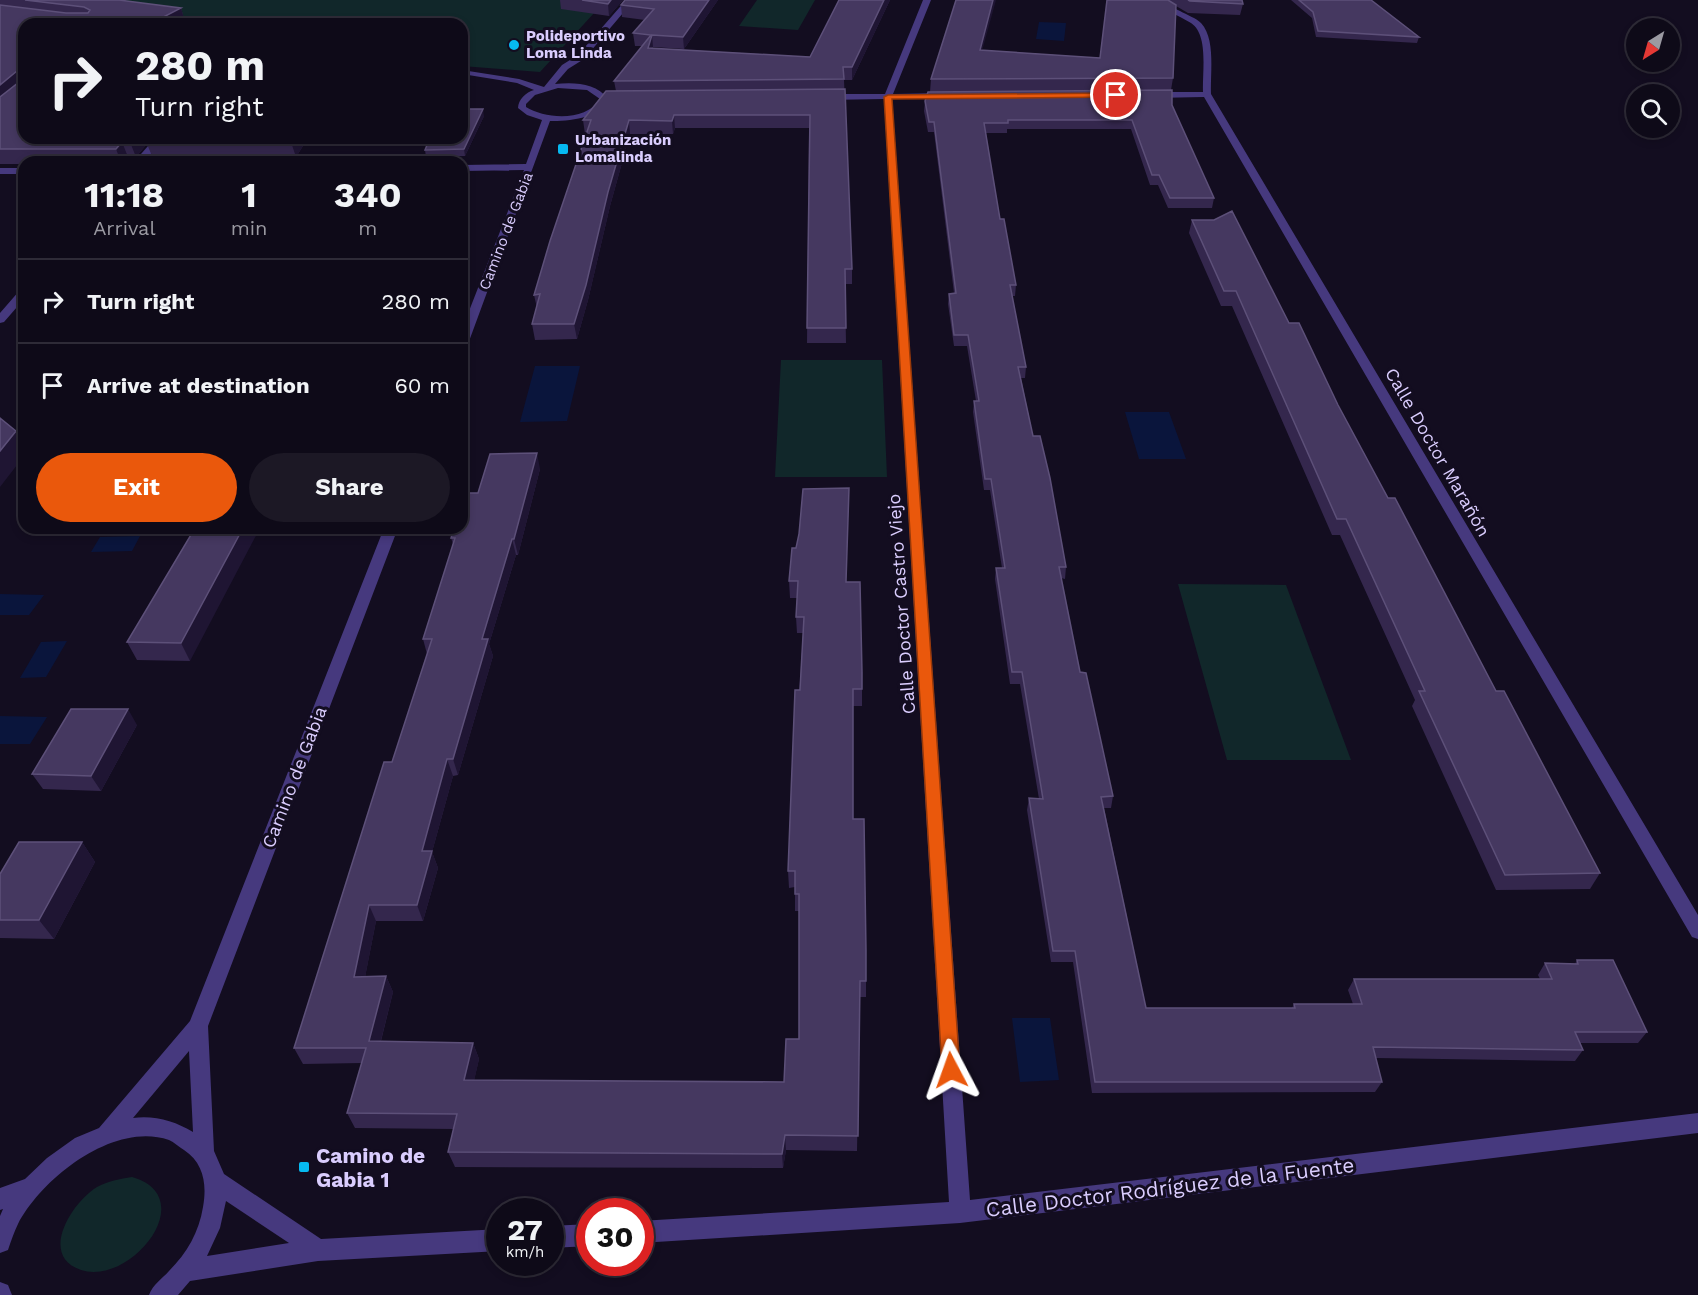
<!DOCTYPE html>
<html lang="en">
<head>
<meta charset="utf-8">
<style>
	:root { --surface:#0e0a18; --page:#1c1825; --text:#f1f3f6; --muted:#9b9aa2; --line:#2e2b37; --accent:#ea580c }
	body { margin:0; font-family:"Work Sans",sans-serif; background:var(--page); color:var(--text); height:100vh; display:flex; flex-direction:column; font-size:22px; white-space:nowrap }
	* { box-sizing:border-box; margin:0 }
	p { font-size:20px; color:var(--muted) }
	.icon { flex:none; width:33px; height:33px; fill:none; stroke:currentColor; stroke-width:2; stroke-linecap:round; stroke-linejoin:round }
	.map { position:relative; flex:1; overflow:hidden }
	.drawer { position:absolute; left:18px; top:156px; width:450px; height:378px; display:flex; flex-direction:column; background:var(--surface); border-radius:18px; box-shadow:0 3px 9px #0003,0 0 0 2px var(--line) }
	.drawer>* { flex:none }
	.top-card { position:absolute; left:18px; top:18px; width:450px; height:126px; border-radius:18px; box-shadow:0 3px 9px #0003,0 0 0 2px var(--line); background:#0e0a18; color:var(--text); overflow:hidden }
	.needle { width:39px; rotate:217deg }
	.controls { position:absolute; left:1626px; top:18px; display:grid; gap:12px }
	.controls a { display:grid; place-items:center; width:54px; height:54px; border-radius:50%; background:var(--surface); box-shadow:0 3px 9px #0003,0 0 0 2px var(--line); font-size:30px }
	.speed { position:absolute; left:486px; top:1198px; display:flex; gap:12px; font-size:30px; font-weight:700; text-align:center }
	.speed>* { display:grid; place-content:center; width:78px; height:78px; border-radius:50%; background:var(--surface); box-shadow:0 3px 9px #0003,0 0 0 2px var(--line); line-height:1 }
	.speed small { font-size:15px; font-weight:400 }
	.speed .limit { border:9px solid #d22; background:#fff; color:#111 }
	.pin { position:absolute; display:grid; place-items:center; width:51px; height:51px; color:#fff; margin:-26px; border:3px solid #fff; border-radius:50%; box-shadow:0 2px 6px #0007 }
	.me { position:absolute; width:66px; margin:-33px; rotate:356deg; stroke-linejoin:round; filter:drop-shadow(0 0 4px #0008) }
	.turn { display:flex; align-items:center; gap:21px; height:126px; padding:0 18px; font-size:27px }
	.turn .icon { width:78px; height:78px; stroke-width:2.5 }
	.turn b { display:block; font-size:42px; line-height:51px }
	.eta { display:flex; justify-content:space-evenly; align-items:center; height:102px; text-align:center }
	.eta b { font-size:36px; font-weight:700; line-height:42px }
	.action { display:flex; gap:12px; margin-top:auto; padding:12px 18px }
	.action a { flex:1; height:69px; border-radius:36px; background:var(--accent); color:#fff; font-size:24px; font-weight:700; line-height:69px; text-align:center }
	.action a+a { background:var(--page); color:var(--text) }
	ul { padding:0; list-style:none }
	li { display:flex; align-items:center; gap:18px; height:84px; padding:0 18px; border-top:2px solid var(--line) }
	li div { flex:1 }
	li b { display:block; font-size:22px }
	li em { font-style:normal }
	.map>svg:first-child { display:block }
	.green { fill:#11272a }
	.water { fill:#0a153c }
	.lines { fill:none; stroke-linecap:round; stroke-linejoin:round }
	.minor { fill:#46397e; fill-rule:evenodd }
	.wall { fill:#34274d }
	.shaded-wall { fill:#1f1533 }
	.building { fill:#453860; stroke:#5d5079; stroke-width:1.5 }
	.route { fill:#ea580c; stroke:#983908; stroke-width:1.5 }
	.poi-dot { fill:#06b9f1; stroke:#130d20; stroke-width:2 }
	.labels { text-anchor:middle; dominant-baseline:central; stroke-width:6; stroke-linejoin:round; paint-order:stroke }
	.far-poi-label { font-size:15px; font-weight:bold; fill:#dacdfe; stroke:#130d20; text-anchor:start }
	.far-street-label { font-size:15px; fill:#dacdfe; stroke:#130d20 }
	.street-label { font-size:18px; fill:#dacdfe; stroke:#130d20 }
	.near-poi-label { font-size:21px; font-weight:bold; fill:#dacdfe; stroke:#130d20; text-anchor:start }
	.near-street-label { font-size:21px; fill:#dacdfe; stroke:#130d20 }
</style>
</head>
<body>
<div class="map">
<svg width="1698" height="1295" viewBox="0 0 1698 1295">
	<rect width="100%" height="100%" fill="#130d20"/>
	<path class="green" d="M 57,0 L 606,0 L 540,72 L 462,66 L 462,24 L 136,24 Z
		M 757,0 L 815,0 L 798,30 L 739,26 Z
		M 781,360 L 882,360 L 887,477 L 775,477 Z
		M 1178,584 L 1286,585 L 1351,760 L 1227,760 Z
		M 132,1177 C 202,1197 131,1286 81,1270 C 38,1256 72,1202 97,1187 C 108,1181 120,1179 132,1177 Z"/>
	<path class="water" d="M 1039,22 L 1066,23 L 1064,41 L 1036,39 Z
		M 535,366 L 580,366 L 567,421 L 520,422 Z
		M 1125,412 L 1169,412 L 1186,459 L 1139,459 Z
		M 140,536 L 132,551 L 91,552 L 100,537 Z
		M 0,594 L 44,595 L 29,615 L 0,615 Z
		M 67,641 L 46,677 L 20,678 L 41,642 Z
		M 0,716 L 47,717 L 30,744 L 0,744 Z
		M 1012,1018 L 1050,1018 L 1059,1080 L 1020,1082 Z"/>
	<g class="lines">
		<path class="minor" d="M 626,0 L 634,0 L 584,59 L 568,69 L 555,84 C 575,82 596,83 608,99 C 601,119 568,121 550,121 L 468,344 L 462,347 L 462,329 L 524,170 L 462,171 L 462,165 L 526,164 L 542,120 L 527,115 L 518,108 C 518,100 526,92 534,90 L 517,83 L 462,74 L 462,70 L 519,79 L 544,87 L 562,65 L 578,55 ZM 558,88 L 587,90 L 600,99 C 586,122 545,119 526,107 L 526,104 L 535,95 Z
			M 923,0 L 931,0 L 893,94 L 946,93 L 950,96 L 946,99 L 892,99 L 970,1200 L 1698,1113 L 1698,1133 L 960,1223 L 640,1243 L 640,1221 L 949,1202 L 884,99 L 826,100 L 822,97 L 826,94 L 885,94 Z
			M 1154,0 C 1164,0 1171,7 1180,11 C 1187,15 1196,18 1201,23 C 1216,39 1210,74 1211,94 L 1698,915 L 1698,939 L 1692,937 L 1204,97 L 1153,98 L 1149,95 L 1153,92 L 1203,92 C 1202,73 1209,35 1191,23 C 1178,15 1164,11 1154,0 Z
			M 155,138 L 164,138 L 144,162 L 134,162 Z
			M 0,168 L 24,168 L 24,174 L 0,174 Z
			M 24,289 L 24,299 L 4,322 L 0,323 L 0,313 L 20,290 Z
			M 384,528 L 398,528 L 208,1026 L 214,1151 L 224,1174 L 321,1239 L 500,1229 L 500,1251 L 318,1261 L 190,1281 L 178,1295 L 149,1295 C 153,1284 162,1279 169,1271 C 187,1253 199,1232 203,1207 C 207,1185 204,1163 184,1150 C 179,1147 174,1142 169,1140 C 114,1121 42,1178 18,1224 C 14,1232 11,1241 8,1250 L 0,1253 L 0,1216 L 3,1209 L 0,1210 L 0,1188 L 25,1179 L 47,1158 L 75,1138 L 99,1128 L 190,1021 ZM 189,1051 L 193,1132 C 175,1121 154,1115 133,1118 ZM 226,1201 L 289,1243 L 207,1256 L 220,1228 Z
			M 590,1224 L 590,1246 L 550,1248 L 550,1226 Z
			M 0,1282 L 8,1285 L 12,1295 L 0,1295 Z"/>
	</g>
	<path class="wall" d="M 0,0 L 119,0 L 181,8 L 185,22 L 180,24 L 24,24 L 24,138 L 308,138 L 296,157 L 152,156 L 147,144 L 136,157 L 128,157 L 123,162 L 24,162 L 24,164 L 0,164 Z
		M 560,0 L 623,0 L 609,16 L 561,9 Z
		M 718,0 L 684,49 L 653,47 L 653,48 L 810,57 L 839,0 L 890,0 L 852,80 L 844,80 L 852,269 L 852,284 L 845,284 L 846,343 L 807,343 L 809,128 L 675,128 L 673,134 L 630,134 L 610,206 L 588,300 L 577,339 L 535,340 L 532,324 L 537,308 L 534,295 L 587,134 L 585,134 L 583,120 L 616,91 L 614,81 L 642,46 L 635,46 L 633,33 L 645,20 L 622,17 L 621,5 Z
		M 1107,0 L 1242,0 L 1243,4 L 1240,15 L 1188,13 L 1176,6 L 1173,78 L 1171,90 L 930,92 L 931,79 L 982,50 L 1100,58 Z
		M 1291,0 L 1371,0 L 1419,37 L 1417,43 L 1316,37 L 1312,18 Z
		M 925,101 L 1172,105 L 1214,198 L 1212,208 L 1168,208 L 1158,185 L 1150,185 L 1131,129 L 1007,129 L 1007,133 L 986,133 L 1000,219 L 1016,285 L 1015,296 L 1012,296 L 1026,367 L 1025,378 L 1021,378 L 1033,436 L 1066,567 L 1065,579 L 1061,578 L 1080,672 L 1113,796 L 1111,808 L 1104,808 L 1146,1008 L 1292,1008 L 1294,1004 L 1353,1004 L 1348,990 L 1354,979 L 1540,979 L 1538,975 L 1545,963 L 1575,964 L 1577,960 L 1647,1032 L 1638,1043 L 1580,1043 L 1583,1050 L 1575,1061 L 1376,1058 L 1382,1082 L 1375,1092 L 1092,1093 L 1073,962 L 1051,962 L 1027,810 L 1029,798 L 1039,799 L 1020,684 L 1010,684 L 995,579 L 996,568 L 1002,568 L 990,490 L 984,490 L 973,412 L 974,401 L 976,401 L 967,346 L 954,346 L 948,304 L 949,294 L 954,293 L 934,132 L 928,132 L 924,111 Z
		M 484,116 L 465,156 L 426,157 L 425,150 Z
		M 1192,220 L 1289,323 L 1338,405 L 1388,498 L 1496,691 L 1600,873 L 1590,889 L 1496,890 L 1412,706 L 1415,700 L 1340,535 L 1332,535 L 1232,306 L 1221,306 L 1189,233 Z
		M 540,469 L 518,555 L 516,555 L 489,644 L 493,656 L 458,775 L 453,776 L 432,852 L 438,868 L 423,921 L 376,921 L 365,977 L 386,976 L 393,992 L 381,1041 L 473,1043 L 479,1059 L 474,1080 L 784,1082 L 799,1039 L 799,911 L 795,911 L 795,887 L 789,888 L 788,871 L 803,633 L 797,633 L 796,617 L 797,598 L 790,598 L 789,581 L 847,582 L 862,672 L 862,706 L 853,706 L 853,819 L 866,950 L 866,997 L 860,997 L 857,1151 L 786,1150 L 783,1168 L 455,1167 L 448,1152 L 454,1129 L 355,1128 L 347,1113 L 362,1063 L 303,1064 L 294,1048 L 392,762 L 427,654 L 423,639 L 453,544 L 451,538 L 478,493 Z
		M 195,528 L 190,661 L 137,660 L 127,642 Z
		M 137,725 L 101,791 L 43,789 L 32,774 Z
		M 82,842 L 95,862 L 54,939 L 0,938 L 0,874 Z"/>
	<path class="shaded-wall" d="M 611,0 L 623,0 L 609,16 L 608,4 Z
		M 709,0 L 718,0 L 684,49 L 683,37 Z
		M 884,0 L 890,0 L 852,80 L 852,67 Z
		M 993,0 L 996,0 L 979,62 L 980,50 Z
		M 181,8 L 185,22 L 180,24 L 150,24 Z
		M 652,35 L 653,47 L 650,61 L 648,48 Z
		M 17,71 L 23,85 L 0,104 L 0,85 Z
		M 483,109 L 484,116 L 465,156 L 464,149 Z
		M 674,115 L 675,128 L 673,134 L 672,121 Z
		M 629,120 L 630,134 L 610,206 L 588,300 L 577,339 L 574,324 L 608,192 Z
		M 134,138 L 153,138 L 146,142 L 147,144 L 136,157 L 130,142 Z
		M 294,138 L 308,138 L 296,157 L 291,142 Z
		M 122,142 L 128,157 L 123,162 L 121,162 L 116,149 Z
		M 16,431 L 24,446 L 24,456 L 0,487 L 0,451 Z
		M 537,453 L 540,469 L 518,555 L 514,539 Z
		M 243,528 L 260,528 L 190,661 L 181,643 Z
		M 512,539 L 516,555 L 489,644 L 493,656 L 458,775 L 453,759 L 482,639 Z
		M 128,709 L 137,725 L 101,791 L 91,776 Z
		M 447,759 L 453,776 L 432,852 L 438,868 L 423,921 L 417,905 L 422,851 Z
		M 82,842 L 95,862 L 54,939 L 39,920 Z
		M 369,905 L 376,921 L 362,993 L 354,977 Z
		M 386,976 L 393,992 L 377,1056 L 369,1041 Z
		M 473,1043 L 479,1059 L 471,1095 L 464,1080 Z
		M 785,1135 L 786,1150 L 783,1168 L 782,1154 Z"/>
	<path class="building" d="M 25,0 L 119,0 L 181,8 L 150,24 L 24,24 L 24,138 L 134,138 L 130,142 L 122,142 L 116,149 L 0,149 L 0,97 L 19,82 L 20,71 L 17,71 L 0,85 L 0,5 L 66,13 L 88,13 L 90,10 L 84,7 Z
		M 582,0 L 611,0 L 608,4 Z
		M 625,0 L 709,0 L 683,37 L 652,35 L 648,48 L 810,57 L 839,0 L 884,0 L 852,67 L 843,67 L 844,79 L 614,81 L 651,35 L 633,33 L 654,9 L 621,5 Z
		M 956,0 L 993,0 L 980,50 L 1100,58 L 1107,0 L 1168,0 L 1176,5 L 1173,78 L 931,79 Z
		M 1188,0 L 1242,0 L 1243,4 L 1190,1 Z
		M 1299,0 L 1371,0 L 1419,37 L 1318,31 L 1313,12 Z
		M 845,89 L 852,269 L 845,269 L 846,328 L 807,328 L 810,115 L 674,115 L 672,121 L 629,120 L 608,192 L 586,285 L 574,324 L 532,324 L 540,294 L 534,295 L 550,241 L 591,120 L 583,120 L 606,91 Z
		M 1172,90 L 1172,105 L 1214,198 L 1170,198 L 1159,175 L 1152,175 L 1132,120 L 1008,120 L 1008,123 L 984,123 L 1000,219 L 1004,219 L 1016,285 L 1010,285 L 1026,367 L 1018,367 L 1033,436 L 1040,436 L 1050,478 L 1066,567 L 1059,567 L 1080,672 L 1086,673 L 1113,796 L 1101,797 L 1146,1008 L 1295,1008 L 1294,1004 L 1362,1004 L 1354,979 L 1552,979 L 1545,963 L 1578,964 L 1577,960 L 1613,960 L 1647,1032 L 1575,1032 L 1583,1050 L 1373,1047 L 1382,1082 L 1095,1082 L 1075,951 L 1053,951 L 1029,798 L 1043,799 L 1022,672 L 1012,672 L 996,568 L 1005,568 L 991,479 L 985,479 L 974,401 L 979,401 L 968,335 L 954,335 L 949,294 L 956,293 L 934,122 L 929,122 L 925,101 L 928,92 Z
		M 462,109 L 483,109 L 464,149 L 425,150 L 430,138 L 462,138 Z
		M 149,138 L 294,138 L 291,142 L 146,142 Z
		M 1232,211 L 1289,323 L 1299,323 L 1338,405 L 1388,498 L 1395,498 L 1496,691 L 1504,691 L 1600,873 L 1505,875 L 1419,691 L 1425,691 L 1346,519 L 1337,519 L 1236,291 L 1224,291 L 1192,220 L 1214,220 Z
		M 0,418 L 16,431 L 0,451 Z
		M 537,453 L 514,539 L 512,539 L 482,639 L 488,639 L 453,759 L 447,759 L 422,851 L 432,851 L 417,905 L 369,905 L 354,977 L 386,976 L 369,1041 L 473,1043 L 464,1080 L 784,1082 L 786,1039 L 799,1039 L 799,894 L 795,894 L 795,871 L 788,871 L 795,690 L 800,690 L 804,617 L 796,617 L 798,581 L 789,581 L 792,548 L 796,548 L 799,534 L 803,489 L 849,488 L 846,582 L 860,582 L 862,672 L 862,689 L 853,689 L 853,819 L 864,819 L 866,950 L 866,981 L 860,981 L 858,1136 L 785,1135 L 782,1154 L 448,1152 L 457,1114 L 347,1113 L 366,1048 L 294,1048 L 384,762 L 392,762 L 432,639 L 423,639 L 455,538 L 451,538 L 454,528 L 462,528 L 462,505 L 466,493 L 478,493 L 490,454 Z
		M 195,528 L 243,528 L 181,643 L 127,642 Z
		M 71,709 L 128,709 L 91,776 L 32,774 Z
		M 19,842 L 82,842 L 39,920 L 0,920 L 0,874 Z"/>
	<path class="route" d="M 1116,93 L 1119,95 L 1118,97 L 892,99 L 960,1070 L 957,1076 L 951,1078 L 944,1076 L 942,1070 L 884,97 L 888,95 Z"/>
	<g class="poi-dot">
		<circle cx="514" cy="45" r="6"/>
		<rect x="557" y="143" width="12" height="12" rx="3"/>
		<rect x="298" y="1161" width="12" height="12" rx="3"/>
	</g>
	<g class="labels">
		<g class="far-poi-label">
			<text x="526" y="36">Polideportivo<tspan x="526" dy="17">Loma Linda</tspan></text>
			<text x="575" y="140">Urbanización<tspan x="575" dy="17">Lomalinda</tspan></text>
		</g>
		<g class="far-street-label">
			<text transform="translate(506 231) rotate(-69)">Camino de Gabia</text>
		</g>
		<g class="street-label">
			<text transform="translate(1438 452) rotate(60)">Calle Doctor Marañón</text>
			<text transform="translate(901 604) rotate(-94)">Calle Doctor Castro Viejo</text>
			<text transform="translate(294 777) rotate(-69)">Camino de Gabia</text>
		</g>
		<g class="near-poi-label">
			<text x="316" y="1155">Camino de<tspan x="316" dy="24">Gabia 1</tspan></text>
		</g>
		<g class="near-street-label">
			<text transform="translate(1170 1187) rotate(-7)">Calle Doctor Rodríguez de la Fuente</text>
		</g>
	</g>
</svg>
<div class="controls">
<a><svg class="needle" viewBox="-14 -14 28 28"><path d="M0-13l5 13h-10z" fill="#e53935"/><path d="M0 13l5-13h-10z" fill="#9b9aa2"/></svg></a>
<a><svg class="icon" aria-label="search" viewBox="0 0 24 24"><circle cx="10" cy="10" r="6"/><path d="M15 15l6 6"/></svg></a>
</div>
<div class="speed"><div>27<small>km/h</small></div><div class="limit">30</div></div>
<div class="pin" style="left:1116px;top:95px;background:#d93025"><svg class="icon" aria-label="arrive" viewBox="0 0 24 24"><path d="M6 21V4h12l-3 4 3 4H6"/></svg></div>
<svg class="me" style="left:951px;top:1070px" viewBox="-20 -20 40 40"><path d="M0-17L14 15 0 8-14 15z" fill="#ea580c" stroke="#fff" stroke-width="4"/></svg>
<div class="top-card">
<div class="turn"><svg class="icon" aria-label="right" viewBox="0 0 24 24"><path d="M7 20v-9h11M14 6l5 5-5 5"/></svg><div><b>280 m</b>Turn right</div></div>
</div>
<section class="drawer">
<div class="eta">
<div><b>11:18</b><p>Arrival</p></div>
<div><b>1</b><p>min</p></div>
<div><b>340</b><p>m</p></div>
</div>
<ul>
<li><svg class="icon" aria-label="right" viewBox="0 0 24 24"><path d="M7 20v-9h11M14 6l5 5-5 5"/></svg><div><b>Turn right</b></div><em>280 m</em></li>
<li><svg class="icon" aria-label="arrive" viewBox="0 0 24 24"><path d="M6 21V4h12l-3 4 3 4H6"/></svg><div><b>Arrive at destination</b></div><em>60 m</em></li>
</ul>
<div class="action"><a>Exit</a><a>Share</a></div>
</section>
</div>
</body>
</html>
